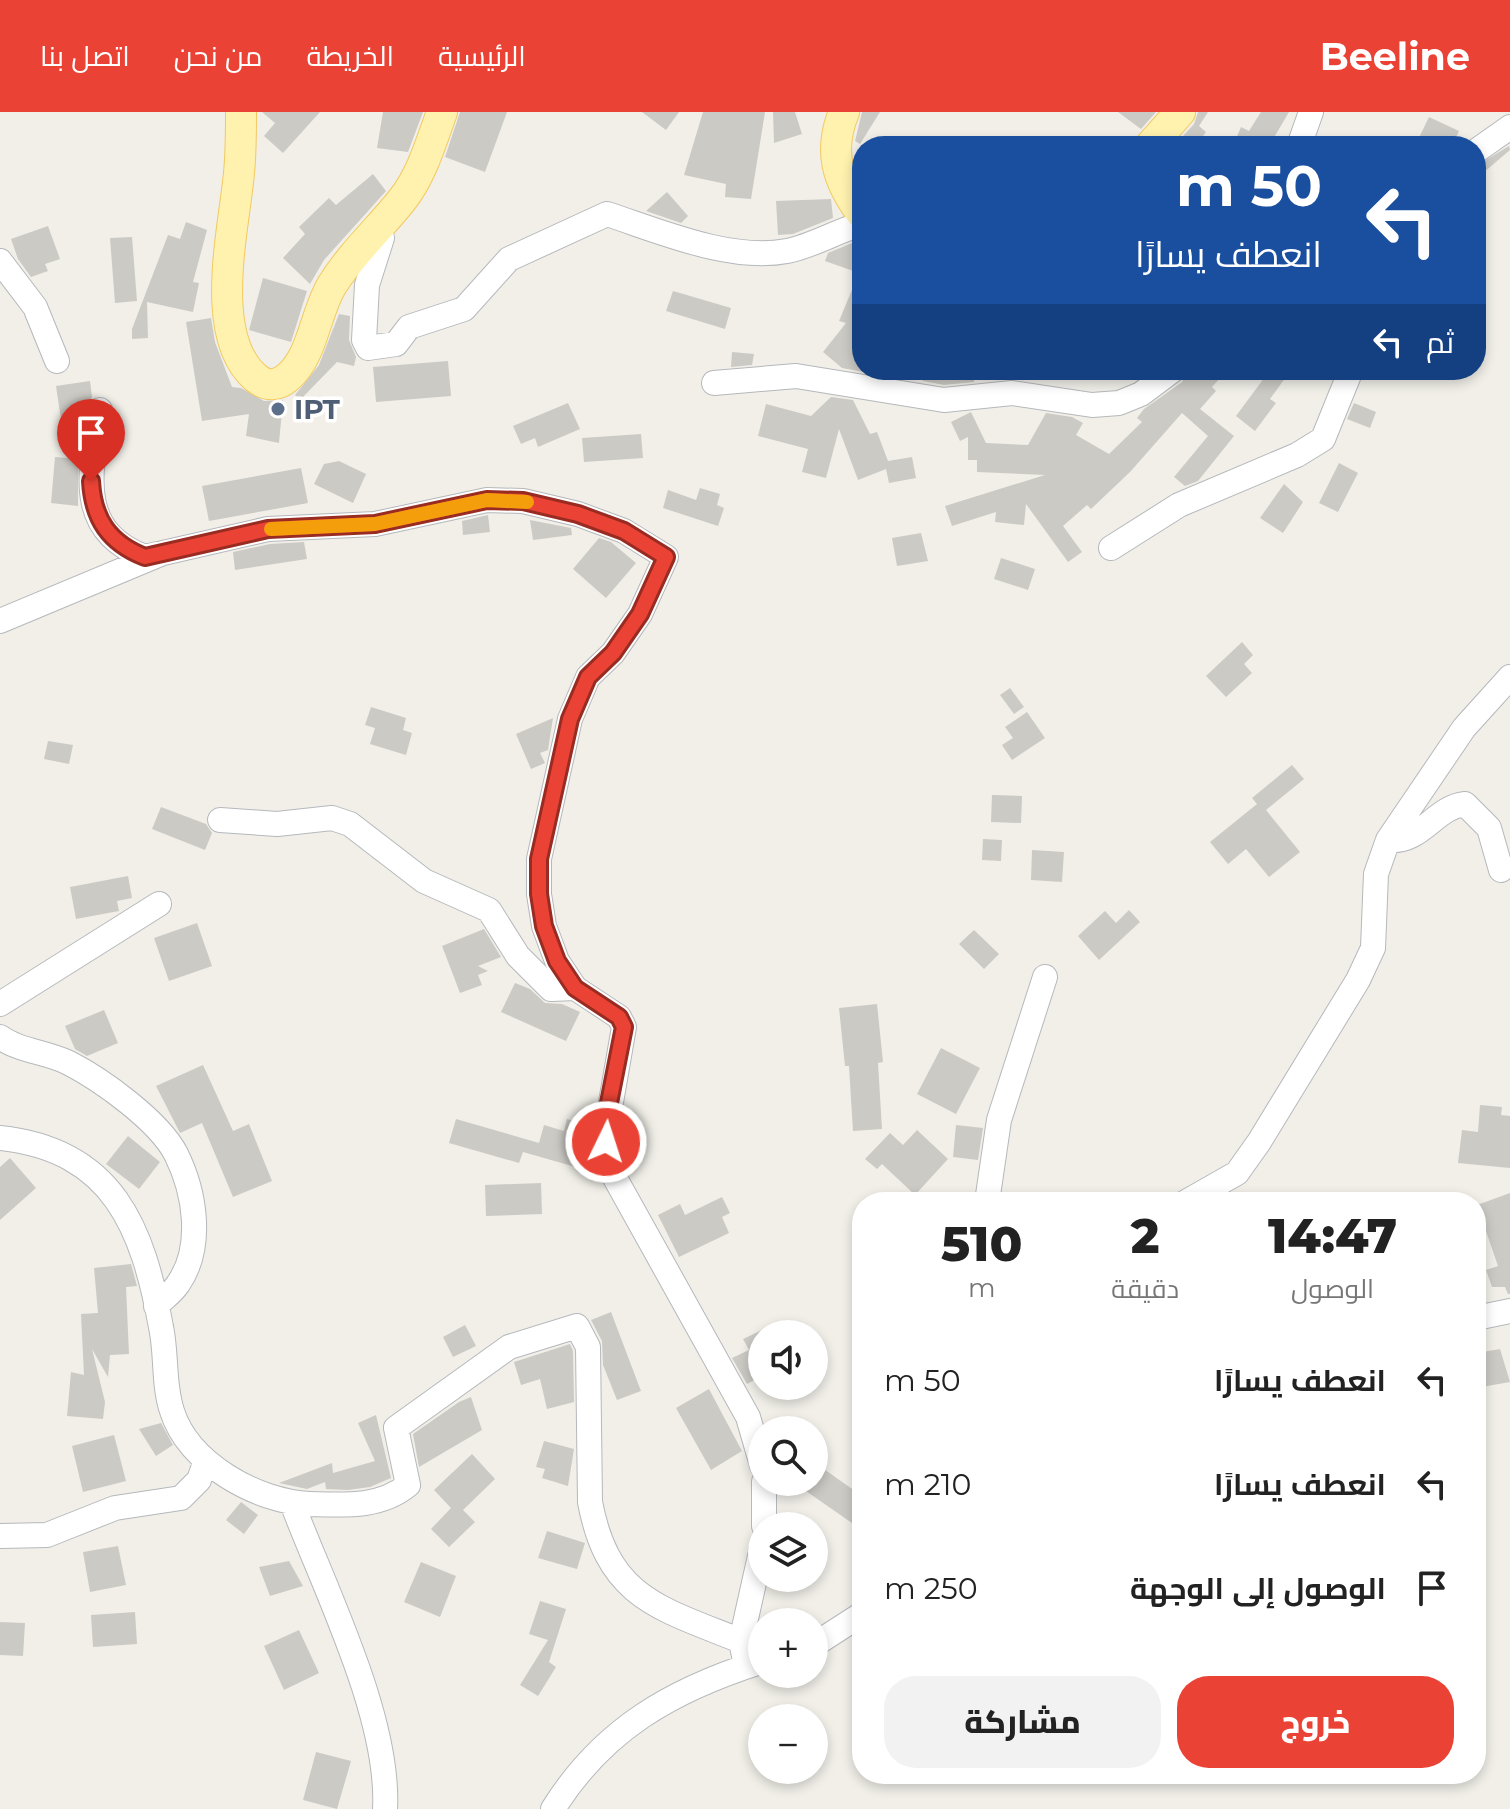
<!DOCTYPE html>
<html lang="ar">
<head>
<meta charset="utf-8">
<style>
	:root { --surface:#fff; --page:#f2f2f2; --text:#222; --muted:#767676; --accent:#ea4335 }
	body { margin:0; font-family:Montserrat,Cairo,sans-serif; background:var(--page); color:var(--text); direction:rtl; height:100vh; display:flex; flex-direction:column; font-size:30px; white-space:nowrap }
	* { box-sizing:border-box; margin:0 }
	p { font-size:26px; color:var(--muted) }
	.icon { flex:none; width:44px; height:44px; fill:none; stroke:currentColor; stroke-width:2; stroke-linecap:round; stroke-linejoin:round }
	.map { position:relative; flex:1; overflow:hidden; direction:ltr }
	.sheet { position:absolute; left:852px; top:1080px; width:634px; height:592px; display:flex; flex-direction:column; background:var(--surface); border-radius:32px; box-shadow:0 4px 12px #0003; direction:rtl }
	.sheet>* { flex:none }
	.guide { position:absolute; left:852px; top:24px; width:634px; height:244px; border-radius:32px; box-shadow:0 4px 12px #0003; direction:rtl; background:#1a4fa0; color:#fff; overflow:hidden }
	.controls { position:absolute; left:748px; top:1208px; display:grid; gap:16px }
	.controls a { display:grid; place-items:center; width:80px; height:80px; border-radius:50%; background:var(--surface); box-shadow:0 4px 12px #0003; font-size:40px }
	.pin { position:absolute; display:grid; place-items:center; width:68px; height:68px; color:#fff; margin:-82px -34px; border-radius:50% 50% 50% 0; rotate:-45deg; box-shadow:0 0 8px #0007 }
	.pin .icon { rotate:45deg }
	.me { position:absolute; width:88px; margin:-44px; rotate:4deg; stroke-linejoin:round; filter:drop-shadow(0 0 6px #0008) }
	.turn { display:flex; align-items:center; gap:28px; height:168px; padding:0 32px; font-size:36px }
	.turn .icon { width:104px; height:104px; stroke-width:2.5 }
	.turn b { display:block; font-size:56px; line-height:68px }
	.then { display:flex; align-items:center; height:76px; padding:0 32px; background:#0003; gap:16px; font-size:30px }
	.eta { display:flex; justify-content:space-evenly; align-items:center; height:136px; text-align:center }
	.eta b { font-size:48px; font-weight:800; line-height:56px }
	.button { display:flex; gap:16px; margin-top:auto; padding:16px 32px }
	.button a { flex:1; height:92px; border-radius:32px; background:var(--accent); color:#fff; font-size:32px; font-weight:800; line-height:92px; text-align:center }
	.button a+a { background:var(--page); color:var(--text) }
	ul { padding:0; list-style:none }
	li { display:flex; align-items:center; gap:24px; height:104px; padding:0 32px }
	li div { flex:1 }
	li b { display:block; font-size:30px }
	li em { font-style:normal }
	header { display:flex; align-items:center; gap:48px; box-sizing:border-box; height:112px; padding:0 40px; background:var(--accent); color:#fff }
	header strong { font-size:38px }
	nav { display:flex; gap:44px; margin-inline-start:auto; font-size:28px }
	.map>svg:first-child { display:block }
	.building { fill:#cccac5 }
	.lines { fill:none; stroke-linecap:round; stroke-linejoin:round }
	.minor-casing { stroke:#b5b8bc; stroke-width:26 }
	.major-casing { stroke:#f2c960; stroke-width:32 }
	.minor { stroke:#fff; stroke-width:24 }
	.major { stroke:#fff2af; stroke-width:30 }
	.route-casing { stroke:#982c22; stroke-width:20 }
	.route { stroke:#ea4335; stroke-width:14 }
	.slow { stroke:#f59e0b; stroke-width:14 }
	.service-dot { fill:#5c6f8a; stroke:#fff; stroke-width:3 }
	.labels { text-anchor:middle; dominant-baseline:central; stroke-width:7; stroke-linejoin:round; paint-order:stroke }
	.service-label { font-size:28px; font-weight:bold; fill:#4e5e75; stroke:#fff; text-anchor:start }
</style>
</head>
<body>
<header>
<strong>Beeline</strong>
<nav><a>الرئيسية</a><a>الخريطة</a><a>من نحن</a><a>اتصل بنا</a></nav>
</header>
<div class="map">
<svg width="1510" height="1697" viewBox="0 0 1510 1697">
	<rect width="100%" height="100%" fill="#f1efe8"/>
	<path class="building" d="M 262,0 L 320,0 L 283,41 L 264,24 L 275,11 Z
		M 383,0 L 423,0 L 408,40 L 377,36 Z
		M 460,0 L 507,0 L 485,60 L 445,45 Z
		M 642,0 L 679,0 L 666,18 Z
		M 703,0 L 765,0 L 751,87 L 725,85 L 726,72 L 684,63 Z
		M 773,0 L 795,0 L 802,22 L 774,31 Z
		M 862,0 L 880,0 L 860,32 L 855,29 Z
		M 1118,0 L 1156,0 L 1141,17 Z
		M 1198,0 L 1208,0 L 1199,14 L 1206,20 L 1196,34 L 1174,34 L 1194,12 Z
		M 1261,0 L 1289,0 L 1269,34 L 1233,34 L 1241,15 L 1249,19 Z
		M 1429,5 L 1459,19 L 1452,34 L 1415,34 Z
		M 1509,34 L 1510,38 L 1476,67 L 1476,54 Z
		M 373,62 L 386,79 L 324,148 L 310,172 L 283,146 L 305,122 L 299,115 L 329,86 L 336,93 Z
		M 667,80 L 688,104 L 681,111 L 646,99 Z
		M 831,87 L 833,106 L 793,122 L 778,123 L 776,89 Z
		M 186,110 L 207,118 L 193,170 L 199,171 L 193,200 L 147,190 L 148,226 L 132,227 L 132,217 L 168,123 L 180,127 Z
		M 48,114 L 60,147 L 45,152 L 48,159 L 31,165 L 18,147 L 11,127 Z
		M 132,125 L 137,189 L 115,191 L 110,126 Z
		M 852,131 L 862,135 L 862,258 L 878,258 L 875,262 L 842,256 L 823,240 L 846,211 L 839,209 L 859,161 L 825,149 L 828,141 Z
		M 263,166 L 307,179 L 291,230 L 249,218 Z
		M 673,179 L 731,196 L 725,217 L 666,199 Z
		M 339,202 L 350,204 L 349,228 L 356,245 L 354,254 L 337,250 L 300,288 L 295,283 L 319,253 Z
		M 211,206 L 215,230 L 232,275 L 241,276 L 264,289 L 283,288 L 279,331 L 246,324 L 249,302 L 202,309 L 186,210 Z
		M 732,240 L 754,242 L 752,253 L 731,255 Z
		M 448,249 L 451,284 L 376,290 L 373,255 Z
		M 922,258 L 974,258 L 974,270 L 944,273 L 923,269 Z
		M 1188,258 L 1227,258 L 1212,275 L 1216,279 L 1200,297 L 1234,324 L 1198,369 L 1185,374 L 1174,365 L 1208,324 L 1182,301 L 1130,360 L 1091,397 L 1087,393 L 1063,414 L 1082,440 L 1068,450 L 1026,392 L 1024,413 L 995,410 L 996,400 L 952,414 L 945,394 L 1045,363 L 977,360 L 977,348 L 968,348 L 968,325 L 960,329 L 951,310 L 971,300 L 986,331 L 1028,333 L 1046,301 L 1072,305 L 1083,311 L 1076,323 L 1109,342 L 1142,310 L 1137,306 L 1144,297 L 1182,270 Z
		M 1270,258 L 1291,258 L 1270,287 L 1276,291 L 1255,319 L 1236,304 Z
		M 90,269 L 92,285 L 85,295 L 83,311 L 62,314 L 56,274 Z
		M 831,285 L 853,288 L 870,322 L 877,320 L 888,349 L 912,345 L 916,366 L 889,371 L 886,357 L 858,368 L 839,317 L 826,366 L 802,360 L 808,337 L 758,324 L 766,292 L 811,304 Z
		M 568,291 L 580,317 L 538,335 L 535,326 L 521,332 L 513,314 Z
		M 1354,291 L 1376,300 L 1370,316 L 1347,307 Z
		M 641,322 L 643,346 L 584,350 L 582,326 Z
		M 55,345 L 78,347 L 78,394 L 51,391 Z
		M 339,349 L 366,362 L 353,391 L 314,372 L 324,352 Z
		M 1339,351 L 1358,361 L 1338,400 L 1319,391 Z
		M 301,356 L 308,391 L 209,409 L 202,374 Z
		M 1284,372 L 1303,390 L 1283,421 L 1260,406 Z
		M 700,376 L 720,382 L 717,393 L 724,396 L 718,414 L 663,396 L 668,378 L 696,388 Z
		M 488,403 L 490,420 L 463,423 L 462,409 Z
		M 530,408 L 571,416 L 572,423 L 533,428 Z
		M 921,421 L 928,449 L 897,454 L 892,426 Z
		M 599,426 L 611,430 L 636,451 L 606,486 L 573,457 Z
		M 304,430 L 307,447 L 235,458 L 233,440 L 270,432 Z
		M 1001,446 L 1035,457 L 1028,478 L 994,467 Z
		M 1242,530 L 1253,543 L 1244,552 L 1252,561 L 1226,585 L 1206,564 Z
		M 1010,576 L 1024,595 L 1014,602 L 1000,583 Z
		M 371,595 L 406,606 L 403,618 L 412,621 L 406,643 L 370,632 L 375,616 L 365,613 Z
		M 1027,600 L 1045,626 L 1012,648 L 1002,633 L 1013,626 L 1005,615 Z
		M 553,606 L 548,638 L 540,641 L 545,651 L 531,657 L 516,622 Z
		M 48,629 L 73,633 L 69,652 L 44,647 Z
		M 1292,653 L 1304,667 L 1266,698 L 1300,740 L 1269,765 L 1246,737 L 1228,752 L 1210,730 L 1257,692 L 1252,686 Z
		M 992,683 L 1022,684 L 1021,711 L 991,710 Z
		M 161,695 L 206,712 L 212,721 L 205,738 L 152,717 Z
		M 983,727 L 1002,728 L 1001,749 L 982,748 Z
		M 1032,738 L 1064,740 L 1062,770 L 1031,768 Z
		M 128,764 L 132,786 L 117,789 L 119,799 L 76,807 L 70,775 Z
		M 1129,798 L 1140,810 L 1099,848 L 1078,824 L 1105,799 L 1116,811 Z
		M 197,811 L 212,854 L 169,869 L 154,826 Z
		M 484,817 L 501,845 L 478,854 L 488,859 L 478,863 L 482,873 L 460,881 L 442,834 Z
		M 974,818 L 999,842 L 984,857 L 959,832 Z
		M 515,871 L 530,877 L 545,891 L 562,892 L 580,900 L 566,929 L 501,900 Z
		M 877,892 L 883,950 L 878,951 L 882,1017 L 853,1019 L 849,954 L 845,954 L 839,896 Z
		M 104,898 L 118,931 L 87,944 L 75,937 L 65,914 Z
		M 941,936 L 980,956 L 956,1002 L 917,982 Z
		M 203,953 L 233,1019 L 249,1012 L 272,1069 L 233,1085 L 202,1011 L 180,1021 L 156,974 Z
		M 1480,993 L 1502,995 L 1501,1003 L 1510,1004 L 1510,1056 L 1458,1051 L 1462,1018 L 1478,1020 Z
		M 456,1007 L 539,1031 L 544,1013 L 564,1019 L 567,1007 L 591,1014 L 579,1056 L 523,1040 L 519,1051 L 449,1031 Z
		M 956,1013 L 983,1016 L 978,1048 L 953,1045 Z
		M 917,1018 L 948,1047 L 915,1083 L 882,1052 L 877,1057 L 865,1047 L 890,1021 L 903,1033 Z
		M 128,1024 L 160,1050 L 139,1077 L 106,1052 Z
		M 10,1046 L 36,1076 L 0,1108 L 0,1055 Z
		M 541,1071 L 542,1102 L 486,1104 L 485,1073 Z
		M 1510,1081 L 1510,1182 L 1508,1182 L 1505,1175 L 1492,1175 L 1486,1158 L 1498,1154 L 1477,1093 Z
		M 722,1085 L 730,1101 L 722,1105 L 729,1121 L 679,1145 L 658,1103 L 680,1092 L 685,1103 Z
		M 131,1152 L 137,1174 L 126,1175 L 129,1242 L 110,1243 L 108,1265 L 92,1237 L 105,1290 L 103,1307 L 67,1304 L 71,1260 L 84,1263 L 81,1202 L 98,1201 L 94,1156 Z
		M 611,1200 L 641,1279 L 617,1288 L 603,1253 L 602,1229 L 591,1208 Z
		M 465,1213 L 476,1234 L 453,1245 L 443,1225 Z
		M 762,1218 L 762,1264 L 747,1272 L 732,1246 L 749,1238 L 743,1227 Z
		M 570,1232 L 573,1239 L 574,1290 L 547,1297 L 540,1267 L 521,1273 L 514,1250 Z
		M 1500,1237 L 1510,1270 L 1476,1276 L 1476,1241 Z
		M 709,1277 L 742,1339 L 711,1358 L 676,1296 Z
		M 471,1285 L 482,1318 L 419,1355 L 413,1322 L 459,1290 Z
		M 376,1303 L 391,1366 L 370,1375 L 348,1378 L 326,1377 L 325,1370 L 307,1377 L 279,1371 L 332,1351 L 333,1361 L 375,1349 L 358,1311 Z
		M 161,1311 L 173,1333 L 156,1344 L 139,1317 Z
		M 114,1323 L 126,1369 L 83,1380 L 72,1334 Z
		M 544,1329 L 574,1337 L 568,1374 L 542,1366 L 545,1357 L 536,1355 Z
		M 472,1342 L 495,1367 L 463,1398 L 475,1410 L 449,1435 L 431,1417 L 451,1396 L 434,1378 Z
		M 814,1350 L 862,1384 L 862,1418 L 793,1370 L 814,1370 Z
		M 241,1390 L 258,1403 L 244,1422 L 226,1408 Z
		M 547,1419 L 585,1431 L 577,1457 L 538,1446 Z
		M 118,1434 L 126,1473 L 90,1480 L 83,1440 Z
		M 289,1449 L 303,1474 L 270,1484 L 259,1455 Z
		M 421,1450 L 456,1464 L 440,1505 L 404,1490 Z
		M 540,1489 L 566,1497 L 549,1550 L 556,1555 L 538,1584 L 520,1573 L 548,1528 L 529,1522 Z
		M 135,1500 L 137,1532 L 93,1535 L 91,1503 Z
		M 0,1510 L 25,1511 L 23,1544 L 0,1543 Z
		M 299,1518 L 319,1561 L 284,1578 L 264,1534 Z
		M 316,1640 L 351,1649 L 337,1697 L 303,1688 Z"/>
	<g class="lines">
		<g class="minor-casing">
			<path id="minor" d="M 1299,34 L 1311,0
				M 1476,39 L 1510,15
				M 369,123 L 379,121 L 382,126 L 367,173 L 364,228 L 368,236 L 396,232 L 409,215 L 464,197 L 509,147 L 607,102 C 659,119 731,150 787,139 C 813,134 836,119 862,112
				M 0,149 L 35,195 L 57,249
				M 714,271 L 796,264 L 944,288 L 1012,281 L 1092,293 L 1119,291 L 1141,282 L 1173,258
				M 100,298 C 91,358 74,418 145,445 L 157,442
				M 1111,436 L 1179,393 L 1297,343 L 1323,327 L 1351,258
				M 0,509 L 163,441 L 268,417 L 375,412 L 487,388 L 523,389 L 578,402 L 624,419 L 666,445 L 640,502 L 613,541 L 588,565 L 570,607 L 539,747 L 539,782 L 544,814 L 557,849 L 575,876 L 619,905 L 624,915 L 606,1019 L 615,1066 L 748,1305 L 762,1353
				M 220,708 L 277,712 L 332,706 L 350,712 L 424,769 L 489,798 L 518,844 L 551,877 L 575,876
				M 1388,728 C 1421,732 1435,695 1465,692 L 1489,716 L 1501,758
				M 0,892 L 159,792
				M 0,925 C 19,939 47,940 69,951 C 102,968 159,1009 176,1042 C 195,1080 204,1135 178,1172 C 173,1180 163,1187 156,1194
				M 0,1026 C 114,1038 143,1117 161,1215 C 167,1243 163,1272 172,1299 C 188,1351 257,1390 310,1392 C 344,1393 380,1396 408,1373 L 396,1316 L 509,1235 L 577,1214 L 588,1235 L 590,1390 C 608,1486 659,1496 741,1529 L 746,1554
				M 987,1090 L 999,1008 L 1045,865
				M 1186,1090 L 1237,1061 L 1259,1030 L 1358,868 L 1373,836 L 1376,762 L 1388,728 L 1464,616 L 1510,565
				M 1476,1206 L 1510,1199
				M 764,1370 L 764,1414
				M 292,1391 C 325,1478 390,1606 385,1697
				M 0,1424 L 47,1423 L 115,1396 L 181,1386 L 199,1368 L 205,1351
				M 741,1529 L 762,1435
				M 814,1533 L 862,1502
				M 553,1697 C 603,1617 672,1578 760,1550"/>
		</g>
		<g class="major-casing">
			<path id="major" d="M 241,0 C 241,20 241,41 239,61 C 234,117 207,224 256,266 C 267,275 278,274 288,265 C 313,244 315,201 332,173 C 352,141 379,117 402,88 C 422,63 431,30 442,0
				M 844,0 C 828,39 837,69 862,102
				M 1150,34 L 1180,0"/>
		</g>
		<use href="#minor" class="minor"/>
		<use href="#major" class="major"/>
	</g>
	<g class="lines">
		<g class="route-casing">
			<path id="route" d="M 91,369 C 93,407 109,431 145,445 L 268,417 L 375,412 L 487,388 L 523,389 L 578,402 L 624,419 L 666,445 L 640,502 L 613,541 L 588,565 L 570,607 L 539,747 L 539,782 L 544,814 L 557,849 L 575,876 L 619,905 L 624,915 L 607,1001 L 606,1030"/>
		</g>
		<use href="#route" class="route"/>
		<path class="slow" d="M 271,417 L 375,412 L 487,388 L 527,390"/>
	</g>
	<circle class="service-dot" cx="278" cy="297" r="8"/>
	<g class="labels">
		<g class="service-label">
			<text x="294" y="297">IPT</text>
		</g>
	</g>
</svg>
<div class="controls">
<a><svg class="icon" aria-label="sound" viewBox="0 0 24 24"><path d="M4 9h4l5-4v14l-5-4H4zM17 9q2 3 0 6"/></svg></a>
<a><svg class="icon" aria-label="search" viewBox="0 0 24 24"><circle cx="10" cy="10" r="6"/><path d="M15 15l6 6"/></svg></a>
<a><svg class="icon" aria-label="layers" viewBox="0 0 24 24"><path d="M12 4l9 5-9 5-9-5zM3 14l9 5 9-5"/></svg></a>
<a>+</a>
<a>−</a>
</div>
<div class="pin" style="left:91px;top:369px;background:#d93025"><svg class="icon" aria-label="arrive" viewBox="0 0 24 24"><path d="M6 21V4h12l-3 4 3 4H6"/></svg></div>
<svg class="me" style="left:606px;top:1030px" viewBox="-20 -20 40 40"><circle r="17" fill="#ea4335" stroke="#fff" stroke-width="3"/><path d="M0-11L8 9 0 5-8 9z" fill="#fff"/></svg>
<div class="guide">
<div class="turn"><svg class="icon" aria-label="left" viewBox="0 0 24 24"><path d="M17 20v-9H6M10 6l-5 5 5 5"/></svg><div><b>50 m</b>انعطف يسارًا</div></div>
<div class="then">ثم<svg class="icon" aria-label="left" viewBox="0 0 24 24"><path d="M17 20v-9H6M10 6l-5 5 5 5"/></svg></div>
</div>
<section class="sheet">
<div class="eta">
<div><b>14:47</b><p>الوصول</p></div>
<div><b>2</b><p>دقيقة</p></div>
<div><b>510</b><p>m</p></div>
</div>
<ul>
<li><svg class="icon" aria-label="left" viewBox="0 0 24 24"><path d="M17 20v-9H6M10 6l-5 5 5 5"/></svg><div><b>انعطف يسارًا</b></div><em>50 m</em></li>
<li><svg class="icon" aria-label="left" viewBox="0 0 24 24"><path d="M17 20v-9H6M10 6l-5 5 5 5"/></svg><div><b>انعطف يسارًا</b></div><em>210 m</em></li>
<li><svg class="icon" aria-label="arrive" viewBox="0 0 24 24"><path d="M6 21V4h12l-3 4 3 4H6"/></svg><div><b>الوصول إلى الوجهة</b></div><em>250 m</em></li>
</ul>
<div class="button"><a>خروج</a><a>مشاركة</a></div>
</section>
</div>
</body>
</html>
